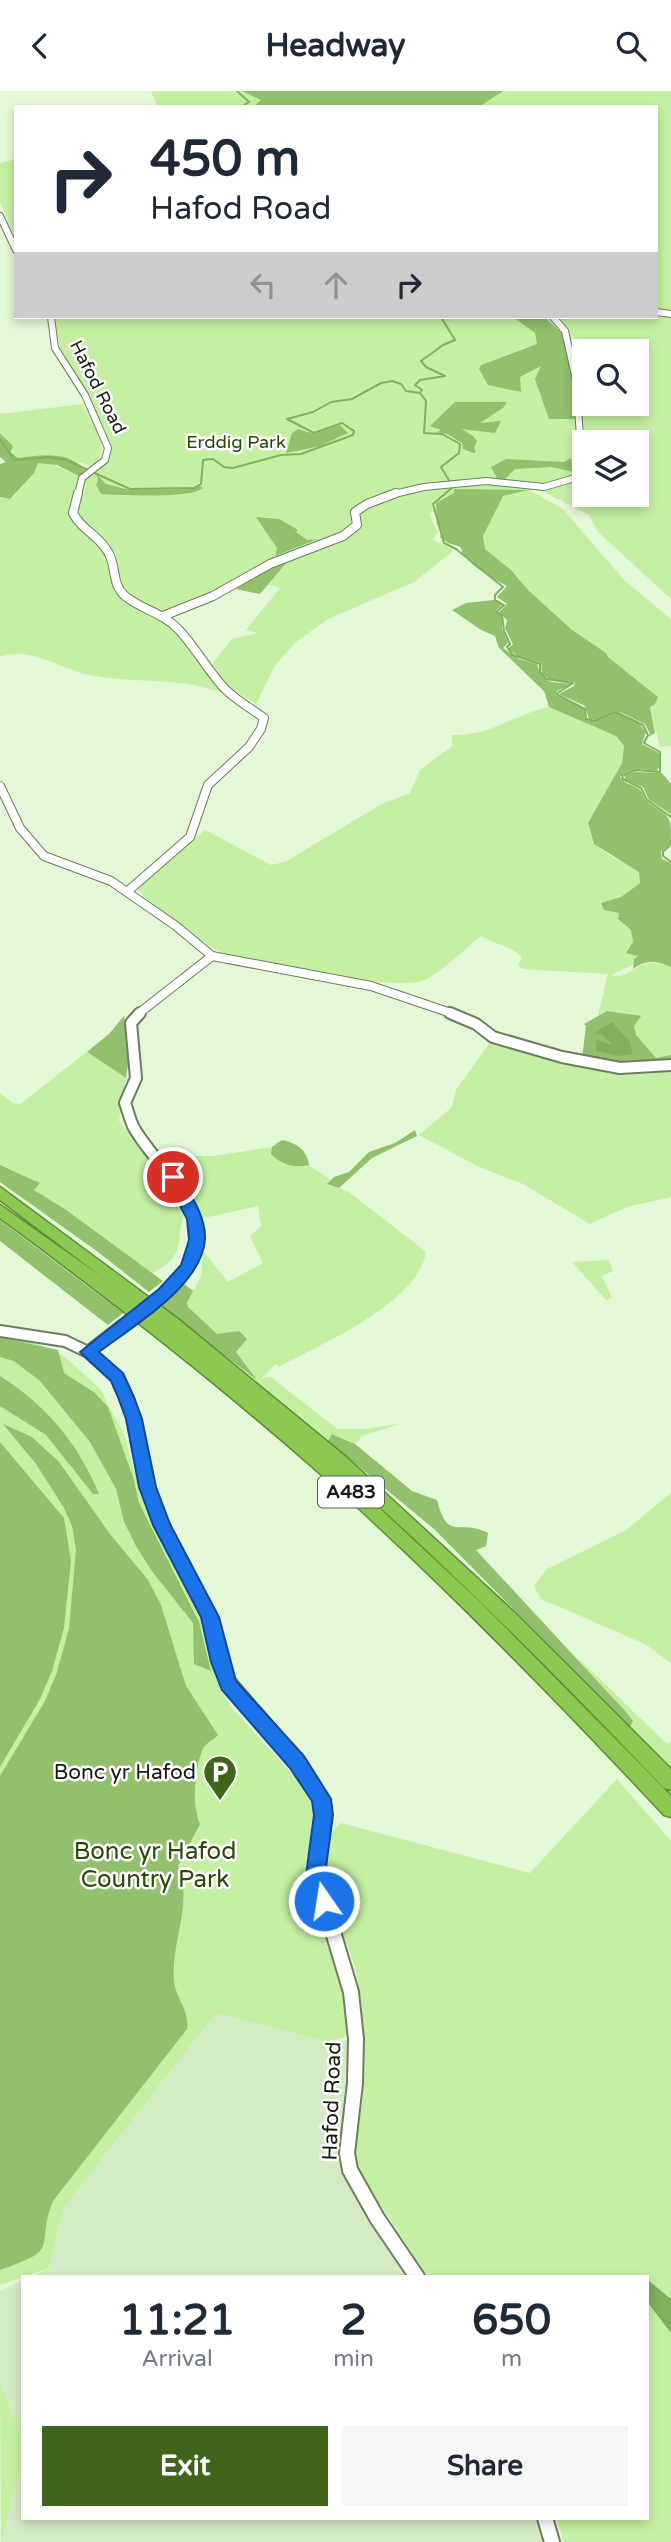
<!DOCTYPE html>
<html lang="en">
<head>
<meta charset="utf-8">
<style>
	:root { --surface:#fff; --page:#f6f6f7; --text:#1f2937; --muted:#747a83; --accent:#40641c }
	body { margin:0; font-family:"Varela Round",sans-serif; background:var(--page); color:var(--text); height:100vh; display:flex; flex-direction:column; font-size:26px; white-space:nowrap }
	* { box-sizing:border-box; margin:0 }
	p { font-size:23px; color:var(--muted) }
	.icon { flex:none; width:38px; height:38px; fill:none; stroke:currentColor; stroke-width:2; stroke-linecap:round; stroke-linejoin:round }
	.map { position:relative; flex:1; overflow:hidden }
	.drawer { position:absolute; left:21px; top:2184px; width:628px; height:245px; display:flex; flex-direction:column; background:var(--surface); border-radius:0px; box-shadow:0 4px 10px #0003 }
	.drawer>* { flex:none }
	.guide { position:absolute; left:14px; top:14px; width:644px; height:214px; border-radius:0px; box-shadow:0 4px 10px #0003; background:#fff; color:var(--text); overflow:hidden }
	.fabs { position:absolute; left:572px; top:248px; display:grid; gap:14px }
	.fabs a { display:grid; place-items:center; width:77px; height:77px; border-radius:0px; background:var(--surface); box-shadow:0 4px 10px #0003; font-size:35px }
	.pin { position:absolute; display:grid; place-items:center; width:60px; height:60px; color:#fff; margin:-30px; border:4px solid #fff; border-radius:50%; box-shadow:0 2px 7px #0007 }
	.me { position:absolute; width:77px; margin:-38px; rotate:347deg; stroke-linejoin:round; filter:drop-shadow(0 0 5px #0008) }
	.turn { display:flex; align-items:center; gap:24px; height:147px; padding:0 21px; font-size:32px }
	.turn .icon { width:91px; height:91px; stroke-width:2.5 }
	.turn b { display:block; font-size:49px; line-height:60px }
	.lanes { display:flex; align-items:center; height:66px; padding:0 21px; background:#0003; justify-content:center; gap:35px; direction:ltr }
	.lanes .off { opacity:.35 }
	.eta { display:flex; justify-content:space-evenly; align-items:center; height:119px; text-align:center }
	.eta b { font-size:42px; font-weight:700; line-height:49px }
	.primary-button { display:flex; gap:14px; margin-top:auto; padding:14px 21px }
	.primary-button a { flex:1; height:80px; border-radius:0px; background:var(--accent); color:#fff; font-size:28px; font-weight:700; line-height:80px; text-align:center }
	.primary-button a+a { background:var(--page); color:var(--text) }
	header { display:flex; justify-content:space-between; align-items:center; height:91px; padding:0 21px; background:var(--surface); font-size:32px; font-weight:700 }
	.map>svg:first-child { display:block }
	.built { fill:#d5ebc5 }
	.green { fill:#c5f0a3; fill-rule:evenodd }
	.forest { fill:#93c06d }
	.water { fill:#83b05e }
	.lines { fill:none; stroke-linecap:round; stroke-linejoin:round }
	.stream { stroke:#83b05e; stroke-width:2 }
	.minor-far3-casing { stroke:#6d7d61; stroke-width:8 }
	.minor-far2-casing { stroke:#6d7d61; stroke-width:10 }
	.minor-far1-casing { stroke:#6d7d61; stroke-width:14 }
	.minor-casing { stroke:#6d7d61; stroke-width:18 }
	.highway-casing { stroke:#628c3a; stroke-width:3 }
	.minor-far3 { stroke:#fff; stroke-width:6 }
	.minor-far2 { stroke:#fff; stroke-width:8 }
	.minor-far1 { stroke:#fff; stroke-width:10 }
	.minor { stroke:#fff; stroke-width:14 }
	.highway { fill:#8bc950; fill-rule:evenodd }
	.minor-bridge-casing { stroke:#6d7d61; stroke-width:14; stroke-linecap:butt }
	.minor-bridge { stroke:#fff; stroke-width:10 }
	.route { fill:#1a73e8; stroke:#114b97; stroke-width:2 }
	.labels { text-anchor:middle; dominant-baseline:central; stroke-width:5; stroke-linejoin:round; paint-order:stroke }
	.far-street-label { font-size:18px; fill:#151b10; stroke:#fff }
	.far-park-label { font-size:18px; fill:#2b470c; stroke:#fff }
	.shield { fill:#fff; stroke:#5b5f58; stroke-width:2 }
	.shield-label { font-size:19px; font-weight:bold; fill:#151b10 }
	.poi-label { font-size:21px; fill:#151b10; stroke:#fff; text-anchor:end }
	.street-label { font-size:21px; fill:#151b10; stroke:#fff }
	.near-park-label { font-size:24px; fill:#2b470c; stroke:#fff }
</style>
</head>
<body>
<header><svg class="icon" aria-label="back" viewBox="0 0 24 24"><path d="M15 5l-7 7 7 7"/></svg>Headway<svg class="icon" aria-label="search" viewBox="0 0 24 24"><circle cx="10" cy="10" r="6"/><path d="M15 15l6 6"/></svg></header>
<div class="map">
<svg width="671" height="2451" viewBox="0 0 671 2451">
	<rect width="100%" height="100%" fill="#e4f7d7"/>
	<path class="built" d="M 216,1922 L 329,1951 L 356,1948 L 347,2062 L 417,2186 L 31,2186 L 49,2177 L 64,2116 Z
		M 23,2189 L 23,2347 L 0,2292 L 0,2200 Z
		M 23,2368 L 23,2427 L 545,2427 L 552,2451 L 1,2451 Z"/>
	<path class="green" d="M 151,0 L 671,0 L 671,508 L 598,441 L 589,424 L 536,397 L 529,399 L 563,418 L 624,489 L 671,528 L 671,655 L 660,656 L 650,616 L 658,606 L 608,566 L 606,562 L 571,538 L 528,499 L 511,479 L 485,458 L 483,445 L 502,405 L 429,422 L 437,441 L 433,449 L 452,458 L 452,461 L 414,491 L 328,528 L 297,550 L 275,574 L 256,613 L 230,597 L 212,573 L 232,548 L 258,542 L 246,539 L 280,497 L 267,493 L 269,490 L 287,471 L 344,448 L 350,442 L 164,522 C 147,518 125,508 120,490 C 117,481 119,470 115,462 C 108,448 93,441 80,433 L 77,423 L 85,388 L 108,369 L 112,356 L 89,304 L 60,257 L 54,226 L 656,226 L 656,16 L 158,16 ZM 584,261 L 637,261 L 637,313 L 584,313 ZM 584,352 L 637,352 L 637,404 L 584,404 Z
		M 16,68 L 16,149 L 0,111 L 0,72 Z
		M 83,313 C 93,335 113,357 92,376 C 66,365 46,364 18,367 C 10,360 9,347 0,342 L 0,323 Z
		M 48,371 L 79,385 L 70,423 L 75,435 L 97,450 L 107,464 L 114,502 L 174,538 L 224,603 C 182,585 133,593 89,584 C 60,578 31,555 0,566 L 0,406 L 11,408 L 36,378 L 38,372 Z
		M 549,616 L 616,645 L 624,655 L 622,672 L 588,732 C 592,763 617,765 639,781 L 640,792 L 621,806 L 618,828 L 631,839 L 634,851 L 626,862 L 638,865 L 632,874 L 611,884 C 636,890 632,862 671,876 L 671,964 L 656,968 L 636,944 L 633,935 L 640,926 L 607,920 L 598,925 L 608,883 L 523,878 L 518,875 L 522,866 C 510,854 496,854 481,845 C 470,854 434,887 422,890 C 388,899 251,875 217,859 C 202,852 146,811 138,798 L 155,779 L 205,739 L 271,774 L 285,771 L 380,714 L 410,702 L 420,679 L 452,655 L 452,644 C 489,646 515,623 549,616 Z
		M 491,950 C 542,969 618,987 671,978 L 671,1106 L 627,1116 L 590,1133 L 523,1093 L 477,1075 L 419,1044 L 452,1016 L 456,999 Z
		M 87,961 L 126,987 L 119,1030 C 140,1057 171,1087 183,1119 C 185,1125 181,1134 180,1141 C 179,1164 172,1172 152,1182 L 65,1118 L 34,1099 L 35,1089 L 0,1074 L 0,1002 L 13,1012 L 20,1013 Z
		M 272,1056 L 309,1074 L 331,1089 L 328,1093 L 349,1101 L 426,1161 C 418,1212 321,1253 279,1276 L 276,1273 L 262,1287 L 271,1286 L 337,1338 L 367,1338 L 403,1332 L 362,1345 L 355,1353 L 333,1343 L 328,1350 L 238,1275 L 250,1284 L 173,1214 L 188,1196 L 194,1199 L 201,1185 L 203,1160 L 228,1191 L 263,1172 L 250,1145 L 261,1135 L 258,1115 L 199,1128 L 179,1093 L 181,1085 L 169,1073 L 182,1065 L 213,1065 Z
		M 609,1169 L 613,1180 L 602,1185 L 612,1207 L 606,1209 L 572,1171 Z
		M 0,1245 L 33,1250 L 64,1265 L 100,1298 L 124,1343 L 142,1409 L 202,1528 L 220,1597 L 231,1616 L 306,1698 L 314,1722 L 310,1779 L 343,1887 L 348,1935 L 345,1946 L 329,1951 L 216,1922 L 64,2116 L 49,2177 L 0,2194 Z
		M 671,1402 L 671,1572 L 645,1553 L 541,1508 L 534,1495 L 547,1478 L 626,1439 Z
		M 578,1567 L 667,1653 L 671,1651 L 671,1681 L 607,1614 L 629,1636 L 626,1621 L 594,1589 Z
		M 617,1688 L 671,1750 L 671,2451 L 564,2451 L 556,2427 L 648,2427 L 648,2186 L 428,2186 L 356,2077 C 352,2055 360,2036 362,2014 C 366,1967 366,1926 356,1881 C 346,1837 296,1770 341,1732 L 530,1782 Z
		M 0,2292 L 23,2347 L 23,2368 L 1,2451 Z"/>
	<path class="forest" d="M 242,0 L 503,0 L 479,16 L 253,16 L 261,9 Z
		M 513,226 L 544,226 L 563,243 L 570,269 L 577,328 L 549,328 L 535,288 L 541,275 L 520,286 L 521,301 L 488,294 L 479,278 L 481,274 L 537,253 L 535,242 Z
		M 455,311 L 507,311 L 503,317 L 480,332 L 501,330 L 495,342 L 462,338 L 473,345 L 477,350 L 474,357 L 476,361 L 473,362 L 463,358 L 462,352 C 453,347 447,340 436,342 L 441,339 L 430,335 Z
		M 340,334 L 348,342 L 320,355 L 286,362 L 292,342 L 298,338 L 314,343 Z
		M 0,342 L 13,355 L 11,361 L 18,367 C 41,364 68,359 85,379 L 79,385 L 57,374 L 38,372 L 34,382 L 10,408 L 0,406 L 0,373 L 6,371 L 0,366 Z
		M 571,367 L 573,381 L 552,376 L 515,378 L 504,389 L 490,389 L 497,387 L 491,376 L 506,368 L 564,371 Z
		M 96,383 L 106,393 L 129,399 L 193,398 L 200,395 L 203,397 C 191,408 121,404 101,403 L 96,394 L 98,389 Z
		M 454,398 L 528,399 L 503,405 L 483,445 L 485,458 L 511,479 L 528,499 L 571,538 L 606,562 L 608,566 L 658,606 L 655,613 L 650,616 L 655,642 L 648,646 L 650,643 L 645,633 L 620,621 L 596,629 L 589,628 L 585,615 L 559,603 L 574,595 L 575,591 L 550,589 L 542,583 L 541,572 L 518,565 L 508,558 L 513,553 L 505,537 L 507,529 L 499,521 L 507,513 L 497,506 L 507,495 C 494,488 461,470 461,456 L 448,452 L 440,446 L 442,440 L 437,433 L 436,412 L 454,402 Z
		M 256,426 L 279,428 L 298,439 L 296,441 L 307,449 L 318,448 L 275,465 L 277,457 Z
		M 287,471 L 260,503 L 236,498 L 264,480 Z
		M 494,509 L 503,513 L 495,520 L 502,525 L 502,538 L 508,552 L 503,557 L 519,568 L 537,573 C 543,595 552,590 572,593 L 557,600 L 555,604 L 583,617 L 588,630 L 600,629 L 617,622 L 637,630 L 646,641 L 642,653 L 659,662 L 661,671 L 657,680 L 639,678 L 623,682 L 620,686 C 626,694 632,693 639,698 C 644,702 643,708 649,712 C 671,727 671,724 671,752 L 661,761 L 662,768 L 671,772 L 671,876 C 657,870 646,868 633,878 L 634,868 L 638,865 L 626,862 L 633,851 L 631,839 L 618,828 L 619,822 L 604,819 L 601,812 L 621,806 L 640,792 L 639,781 L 594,753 L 588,732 L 622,672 L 624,655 L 616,645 L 549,616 L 544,600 L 499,557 L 495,545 L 481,539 L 452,519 L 466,512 Z
		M 636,681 L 662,682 L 671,693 L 671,723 L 649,709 L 643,696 L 626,689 L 624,684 Z
		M 607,920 L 641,925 L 634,935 L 636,944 L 656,967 L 671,964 L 671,971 L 618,974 L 582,967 L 586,935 L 584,933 Z
		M 124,925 L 130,961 L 126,987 L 87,961 L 109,943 Z
		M 415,1039 L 417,1045 L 372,1067 L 339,1097 L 327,1093 L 334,1086 L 349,1081 L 369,1061 L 395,1052 Z
		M 282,1049 C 296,1052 307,1058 309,1074 C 294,1077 282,1074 271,1063 L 272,1056 Z
		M 0,1074 L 40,1092 L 34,1099 L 65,1118 L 163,1190 L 149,1201 L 98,1161 L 0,1091 Z
		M 0,1129 L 123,1222 L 108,1234 L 95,1224 L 0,1150 Z
		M 183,1192 L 193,1200 L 187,1212 L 188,1216 L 217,1243 L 239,1240 L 247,1248 L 236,1261 L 257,1289 L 159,1215 Z
		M 0,1246 L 58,1259 L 64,1282 L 95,1302 L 108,1316 L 134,1389 L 139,1412 L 199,1531 L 211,1580 L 194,1573 L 193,1532 L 151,1479 L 136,1455 L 124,1431 L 116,1398 L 90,1351 L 40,1290 L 14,1270 L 0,1266 Z
		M 0,1285 C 46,1314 78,1352 99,1403 L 93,1403 L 46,1344 L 0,1315 Z
		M 3,1333 L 32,1346 L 59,1371 L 110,1443 L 148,1489 L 161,1514 L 186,1595 L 218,1644 C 213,1649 204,1653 202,1660 C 194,1681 192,1714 200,1733 L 178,1775 C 194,1812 170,1852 174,1891 C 176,1907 190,1921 187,1938 L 53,2110 C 34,2158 64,2157 0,2179 L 0,1685 L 45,1610 L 57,1581 L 69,1537 L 76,1459 L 72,1435 L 64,1417 L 36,1373 Z
		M 332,1343 L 355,1353 L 412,1400 L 437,1409 C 448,1452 459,1427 488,1442 L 486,1455 L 476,1459 L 626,1621 L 633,1630 L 630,1636 L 434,1438 L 328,1350 Z
		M 0,1351 L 64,1427 L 71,1470 L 64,1537 L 52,1580 L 40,1608 L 0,1676 Z"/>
	<path class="water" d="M 612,931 L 630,951 L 633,963 L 618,965 L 596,960 L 596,949 L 613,954 L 602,943 L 593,943 Z
		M 648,2189 L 671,2208 L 671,2242 L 648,2212 Z"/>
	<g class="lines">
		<path class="stream" d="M 237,0 L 249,11 L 241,16
			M 441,226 L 455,249 L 443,254 L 421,270 L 426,276 L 445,285 L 420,289 L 415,294 L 422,299 L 420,302 L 426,310 L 424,342 L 442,343 L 460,353 L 459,362 L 441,376 L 453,396 L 433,413 L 444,452 L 456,458 L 503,496 L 495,504 L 495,509 L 504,514 L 496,521 L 502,524 L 504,540 L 510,553 L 507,556 L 513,564 L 540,573 L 540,581 L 546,588 L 573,592 L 556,603 L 585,618 L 586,628 L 595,630 L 616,621 L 643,634 L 648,644 L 644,652 L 660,661 L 660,681 L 637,679 L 622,684 L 623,688 L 641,697 L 647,709 L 671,726
			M 0,348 L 14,369 L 48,366 L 66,369 L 130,398 L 194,397 L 201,393 L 203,369 L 213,368 L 224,376 L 233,377 L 281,364 L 301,363 L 353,344 L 354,340 L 342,332 L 314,342 L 287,328 L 313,321 L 331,311 L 352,308 L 381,292 L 392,290 L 401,293 L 406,300 L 420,302
			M 671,753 L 663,761 L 663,765 L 671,771"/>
		<g class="minor-far3-casing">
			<path id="minor-far3" d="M 0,125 L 16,159
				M 656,221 L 671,223
				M 51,226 L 55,257 L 85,304 L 108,357 L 105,369 L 82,387 L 78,404
				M 390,404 L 424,396 L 486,390 L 544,396 L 575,387 L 582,374 L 576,289 L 565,240 L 553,226"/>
		</g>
		<g class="minor-far2-casing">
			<path id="minor-far2" d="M 78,402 L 73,422 C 81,439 99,444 108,461 C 117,475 111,493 125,505 C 142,519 164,522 179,539 C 196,557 208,580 225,598 C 236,609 252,618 264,627 L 261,638 L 249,656 L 208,694 L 190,746 L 128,800
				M 163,525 L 213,505 L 270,473 L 343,445 L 357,434 L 355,421 L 367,413 L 396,402
				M 0,695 L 20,737 L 44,765 L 111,790 L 176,835 L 212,865 L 138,923
				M 212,865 L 371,895 L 454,923"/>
		</g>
		<g class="minor-far1-casing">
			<path id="minor-far1" d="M 140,922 L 131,932 L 136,987 L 125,1012 C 128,1020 130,1030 134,1037 C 159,1080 216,1119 189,1174 C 183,1185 172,1194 164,1203
				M 450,922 L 476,933 L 493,946 L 562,966 L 620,977 L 671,974
				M 0,1240 L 65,1250 L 88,1261 L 117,1287 L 134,1328 L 148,1396 L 161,1434 L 210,1526 L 227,1592
				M 88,1261 L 119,1237"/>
		</g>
		<g class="minor-casing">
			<path id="minor" d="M 227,1590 L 297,1671 L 321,1708 L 324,1724 L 316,1784 L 351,1901 L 356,1948 L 355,1992 L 347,2062 L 350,2079 L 377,2127 L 417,2186
				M 545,2427 L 552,2451"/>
		</g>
		<g class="highway-casing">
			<path id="highway" d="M 0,1096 L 178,1228 L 346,1366 L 515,1522 L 671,1678 L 671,1699 L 664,1697 C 561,1589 456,1483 344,1384 L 480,1511 L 645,1678 L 671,1705 L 671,1726 L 664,1724 C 564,1617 462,1512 354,1413 C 242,1311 122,1217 0,1127 L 0,1114 L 102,1186 L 0,1109 Z"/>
		</g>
		<use href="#minor-far3" class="minor-far3"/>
		<use href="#minor-far2" class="minor-far2"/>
		<use href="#minor-far1" class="minor-far1"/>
		<use href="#minor" class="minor"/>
		<use href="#highway" class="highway"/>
		<g class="minor-bridge-casing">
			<path id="minor-bridge" d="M 119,1237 L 164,1203"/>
		</g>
		<use href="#minor-bridge" class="minor-bridge"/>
	</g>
	<path class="route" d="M 173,1081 L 178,1082 C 189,1101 206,1125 205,1148 C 202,1195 133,1235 99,1261 L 123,1282 L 134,1306 L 142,1328 L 156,1396 L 170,1433 L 219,1526 L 236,1590 L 304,1665 L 331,1708 L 333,1724 L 325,1784 L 334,1810 L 331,1817 L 324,1819 L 317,1817 L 306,1784 L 314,1724 L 312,1710 L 290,1677 L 222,1599 L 211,1571 L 201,1526 L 153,1434 L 139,1396 L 126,1328 L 118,1306 L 111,1290 L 80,1261 L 159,1198 L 181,1174 L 189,1149 L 187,1128 L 165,1086 Z"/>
	<defs>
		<g id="parking-pin" transform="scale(1.75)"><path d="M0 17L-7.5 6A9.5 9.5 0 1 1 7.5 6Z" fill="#40641c" stroke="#fff"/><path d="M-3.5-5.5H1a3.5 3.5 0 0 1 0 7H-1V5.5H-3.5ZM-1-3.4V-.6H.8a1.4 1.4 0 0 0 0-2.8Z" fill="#fff"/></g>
	</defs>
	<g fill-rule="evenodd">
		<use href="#parking-pin" x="220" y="1681"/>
	</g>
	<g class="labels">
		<g class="far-street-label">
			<text transform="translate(98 296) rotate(63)">Hafod Road</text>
		</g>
		<g class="far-park-label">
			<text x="236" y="351">Erddig Park</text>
		</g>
		<rect class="shield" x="318" y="1385.5" width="66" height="31" rx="5"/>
		<g class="shield-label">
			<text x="351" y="1401">A483</text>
		</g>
		<g class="poi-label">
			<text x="196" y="1681">Bonc yr Hafod</text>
		</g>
		<g class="street-label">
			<text transform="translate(332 2010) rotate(-88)">Hafod Road</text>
		</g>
		<g class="near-park-label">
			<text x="155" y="1760">Bonc yr Hafod<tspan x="155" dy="28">Country Park</tspan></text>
		</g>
	</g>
</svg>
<div class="fabs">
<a><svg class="icon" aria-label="search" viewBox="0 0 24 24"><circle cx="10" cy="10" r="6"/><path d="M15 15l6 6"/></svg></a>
<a><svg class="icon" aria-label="layers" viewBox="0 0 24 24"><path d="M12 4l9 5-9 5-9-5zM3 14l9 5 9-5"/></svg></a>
</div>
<div class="pin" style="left:173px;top:1086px;background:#d93025"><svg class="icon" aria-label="arrive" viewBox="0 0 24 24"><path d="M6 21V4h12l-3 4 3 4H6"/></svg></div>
<svg class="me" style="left:324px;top:1810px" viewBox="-20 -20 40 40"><circle r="17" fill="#1a73e8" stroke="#fff" stroke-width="3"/><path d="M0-11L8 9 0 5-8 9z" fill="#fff"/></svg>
<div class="guide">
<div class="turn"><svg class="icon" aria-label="right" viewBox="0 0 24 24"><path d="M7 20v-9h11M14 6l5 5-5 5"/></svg><div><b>450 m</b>Hafod Road</div></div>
<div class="lanes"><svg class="icon off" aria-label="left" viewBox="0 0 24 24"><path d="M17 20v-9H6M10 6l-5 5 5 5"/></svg><svg class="icon off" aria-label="ahead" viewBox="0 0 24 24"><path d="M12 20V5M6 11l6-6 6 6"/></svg><svg class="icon" aria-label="right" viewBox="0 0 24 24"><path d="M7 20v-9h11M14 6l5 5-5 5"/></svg></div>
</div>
<section class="drawer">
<div class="eta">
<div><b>11:21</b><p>Arrival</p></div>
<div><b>2</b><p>min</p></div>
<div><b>650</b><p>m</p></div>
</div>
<div class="primary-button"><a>Exit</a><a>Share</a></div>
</section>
</div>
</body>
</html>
